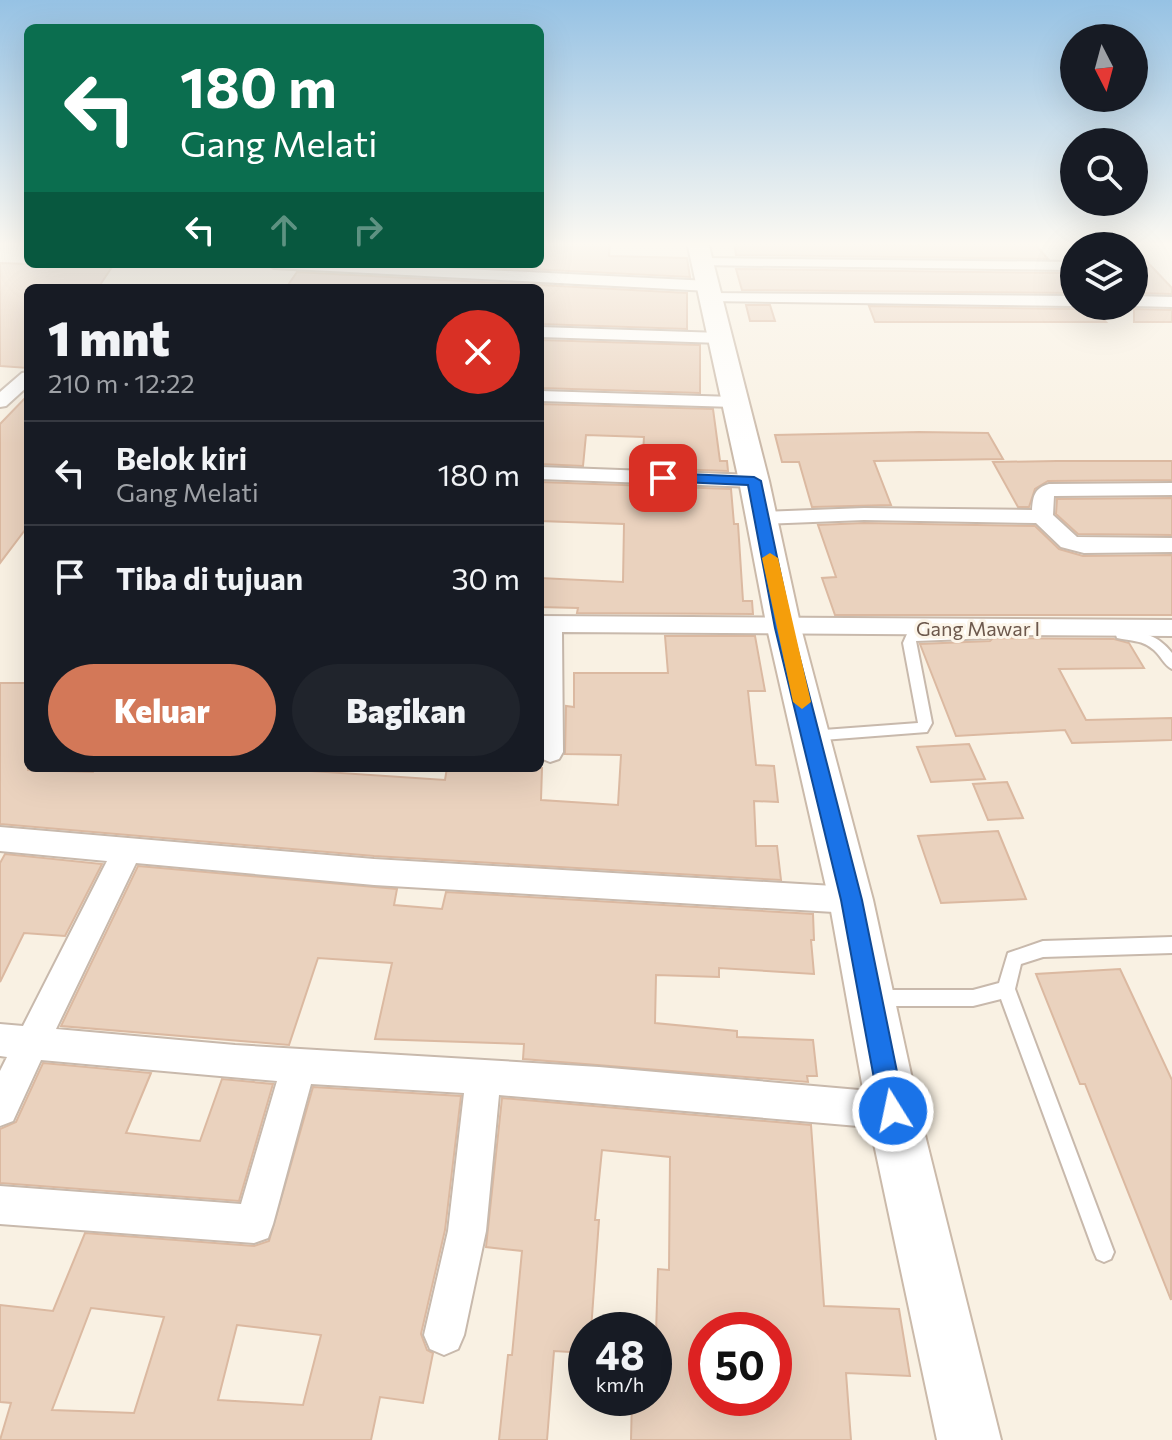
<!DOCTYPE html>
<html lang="id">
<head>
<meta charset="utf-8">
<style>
	:root { --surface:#171b24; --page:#20242c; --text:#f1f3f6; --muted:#9ea1a6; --line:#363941; --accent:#d37858 }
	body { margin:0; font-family:Commissioner,sans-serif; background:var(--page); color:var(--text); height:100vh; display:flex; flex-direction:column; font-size:30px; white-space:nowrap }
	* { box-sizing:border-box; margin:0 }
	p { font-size:26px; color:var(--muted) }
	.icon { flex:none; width:44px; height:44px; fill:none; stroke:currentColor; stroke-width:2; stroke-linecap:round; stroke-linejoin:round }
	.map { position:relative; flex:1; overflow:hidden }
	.panel { position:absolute; left:24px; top:284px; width:520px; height:488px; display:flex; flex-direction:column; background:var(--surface); border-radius:12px; box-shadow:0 8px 32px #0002 }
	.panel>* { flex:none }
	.hud { position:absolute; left:24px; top:24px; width:520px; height:244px; border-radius:12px; box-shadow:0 8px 32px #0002; background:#0b6e4f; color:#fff; overflow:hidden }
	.needle { width:52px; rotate:174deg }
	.controls { position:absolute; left:1060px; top:24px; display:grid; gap:16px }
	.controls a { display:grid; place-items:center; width:88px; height:88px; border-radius:50%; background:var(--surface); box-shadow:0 8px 32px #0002; font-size:40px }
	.speed { position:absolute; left:568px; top:1312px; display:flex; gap:16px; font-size:40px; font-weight:700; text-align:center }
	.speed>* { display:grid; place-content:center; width:104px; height:104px; border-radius:50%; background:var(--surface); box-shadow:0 8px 32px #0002; line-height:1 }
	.speed small { font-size:20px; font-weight:400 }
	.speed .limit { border:12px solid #d22; background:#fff; color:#111 }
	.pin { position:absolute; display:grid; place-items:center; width:68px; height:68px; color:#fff; margin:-34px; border-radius:16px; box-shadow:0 4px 12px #0006 }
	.me { position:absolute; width:88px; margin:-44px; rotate:350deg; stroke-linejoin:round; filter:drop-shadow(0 0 6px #0008) }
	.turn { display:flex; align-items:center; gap:28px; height:168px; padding:0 24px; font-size:36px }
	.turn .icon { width:104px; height:104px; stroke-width:2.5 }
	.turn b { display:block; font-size:56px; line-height:68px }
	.lanes { display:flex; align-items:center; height:76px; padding:0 24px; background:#0003; justify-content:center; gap:40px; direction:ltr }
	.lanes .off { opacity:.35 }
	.round { display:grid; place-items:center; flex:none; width:84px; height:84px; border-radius:42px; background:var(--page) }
	.summary { display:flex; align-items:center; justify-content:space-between; height:136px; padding:0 24px }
	h1 { font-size:48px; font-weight:800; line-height:60px }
	.button { display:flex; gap:16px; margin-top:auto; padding:16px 24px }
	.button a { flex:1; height:92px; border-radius:48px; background:var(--accent); color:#fff; font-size:32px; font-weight:800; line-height:92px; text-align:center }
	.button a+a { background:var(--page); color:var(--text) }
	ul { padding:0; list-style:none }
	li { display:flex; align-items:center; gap:24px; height:104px; padding:0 24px; border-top:2px solid var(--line) }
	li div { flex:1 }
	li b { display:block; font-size:30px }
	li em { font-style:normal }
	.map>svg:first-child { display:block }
	.building { fill:#ead2be; stroke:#dbb9a1; stroke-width:2; fill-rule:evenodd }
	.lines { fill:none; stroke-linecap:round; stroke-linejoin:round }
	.lane-casing { stroke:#c8b9ac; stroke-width:4 }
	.street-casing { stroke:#c8b9ac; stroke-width:4 }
	.secondary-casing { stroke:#cbbaaa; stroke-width:4 }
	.lane { fill:#fff; fill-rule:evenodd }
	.street { fill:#fff; fill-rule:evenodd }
	.secondary { fill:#fff; fill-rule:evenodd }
	.route { fill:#1a73e8; stroke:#114b97; stroke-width:2 }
	.slow { fill:#f59e0b }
	.labels { text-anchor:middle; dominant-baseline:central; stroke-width:6; stroke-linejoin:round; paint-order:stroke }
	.street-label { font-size:20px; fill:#6d594d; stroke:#fcf5e9 }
</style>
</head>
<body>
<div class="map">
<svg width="1172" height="1440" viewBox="0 0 1172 1440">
	<rect width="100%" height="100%" fill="#f9f1e3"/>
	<path class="building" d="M 540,242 L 610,242 L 609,256 L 687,258 L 690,277 L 424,264 L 540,264 Z
		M 734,242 L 862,242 L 863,245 L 919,246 L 917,242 L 1033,242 L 1048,259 L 736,255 Z
		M 1134,248 L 1172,288 L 1172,294 L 1134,293 Z
		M 0,263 L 28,264 L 114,264 L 98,288 L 28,288 L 28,368 L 0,366 Z
		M 736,269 L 1061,273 L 1074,287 L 1074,293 L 742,290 Z
		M 297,272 L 687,293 L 687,329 L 540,324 L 540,288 L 286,288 Z
		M 746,305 L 770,305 L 775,321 L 750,321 Z
		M 869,306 L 1074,309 L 1077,306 L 1091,306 L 1106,322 L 875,322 Z
		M 1134,309 L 1172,310 L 1172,322 L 1134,322 Z
		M 540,340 L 700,345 L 700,393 L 540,388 Z
		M 28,395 L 28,526 L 0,563 L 0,424 Z
		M 540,404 L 713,409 L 720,461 L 727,461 L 728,471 L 642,468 L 644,437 L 586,435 L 583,466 L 540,464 Z
		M 919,432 L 988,433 L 1003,459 L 874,461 L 891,505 L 812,507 L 799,462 L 782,462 L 775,435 Z
		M 1057,461 L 1172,461 L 1172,480 L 1048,481 L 1035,489 L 1029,507 L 1018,507 L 993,462 Z
		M 540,482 L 731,489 L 734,524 L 738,524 L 743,601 L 752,601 L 753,614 L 577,613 L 578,608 L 540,607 L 540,578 L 623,582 L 624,524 L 540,521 Z
		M 1172,498 L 1172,535 L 1078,534 L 1056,514 L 1057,499 Z
		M 864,523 L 1035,526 L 1059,549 L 1083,556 L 1172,555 L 1172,615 L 835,615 L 822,578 L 836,577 L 818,525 Z
		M 665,636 L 755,636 L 765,691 L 748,691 L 756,765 L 774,766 L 778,802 L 754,801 L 756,846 L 777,846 L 781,880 L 374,856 L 0,824 L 0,683 L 28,683 L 28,770 L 93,772 L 95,768 L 266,768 L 445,780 L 447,768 L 542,768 L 541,800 L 618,805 L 621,755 L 565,754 L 566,706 L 574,707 L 574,673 L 668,673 Z
		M 993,638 L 1114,639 L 1129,643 L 1144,668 L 1059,669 L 1086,720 L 1172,718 L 1172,740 L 1072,743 L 1065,730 L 956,736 L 920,644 L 990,641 Z
		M 969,744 L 985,779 L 931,782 L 917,747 Z
		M 1007,782 L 1023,818 L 988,820 L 973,784 Z
		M 998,831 L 1026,899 L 941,903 L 918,836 Z
		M 5,854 L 102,864 L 65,936 L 24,933 L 0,982 L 0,863 Z
		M 138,866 L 397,889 L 394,905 L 442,909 L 446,892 L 813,914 L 814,940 L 811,940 L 814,974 L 719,968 L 719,977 L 656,975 L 655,1023 L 737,1031 L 737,1037 L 813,1040 L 817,1076 L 807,1076 L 808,1082 L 523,1059 L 524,1044 L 375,1039 L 392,963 L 318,958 L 289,1045 L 61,1026 Z
		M 1120,969 L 1172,1080 L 1171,1300 L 1085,1084 L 1080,1084 L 1036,974 Z
		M 43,1063 L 151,1073 L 126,1133 L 200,1141 L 222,1079 L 273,1084 L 239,1201 L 0,1183 L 0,1129 L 16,1122 Z
		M 313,1087 L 461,1096 L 445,1230 L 421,1334 L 427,1350 L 433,1353 L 423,1403 L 380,1397 L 371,1440 L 0,1440 L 11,1403 L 0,1402 L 0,1305 L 53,1311 L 85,1233 L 254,1246 L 269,1241 ZM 91,1308 L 164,1317 L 134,1413 L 52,1410 ZM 237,1325 L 321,1335 L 303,1405 L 218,1400 Z
		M 502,1098 L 811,1125 L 824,1306 L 899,1309 L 910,1376 L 846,1373 L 851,1440 L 631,1440 L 632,1398 L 654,1398 L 658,1269 L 669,1270 L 670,1157 L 602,1150 L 595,1220 L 599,1220 L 591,1330 L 586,1330 L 586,1353 L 554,1351 L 547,1440 L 499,1440 L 508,1355 L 512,1355 L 522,1251 L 486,1247 ZM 706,1330 L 774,1330 L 774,1398 L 706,1398 Z"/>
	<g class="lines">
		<g class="lane-casing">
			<path id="lane" d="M 985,631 L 990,632 L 991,635 L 990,638 L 916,641 L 932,723 L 927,732 L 810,741 L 805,740 L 803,736 L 805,732 L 810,731 L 918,723 L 903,643 L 907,634 Z
				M 1122,631 C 1143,631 1159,636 1172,653 L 1172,669 C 1164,665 1161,656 1154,650 C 1143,640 1131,641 1117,638 L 1116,635 Z
				M 1172,937 L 1172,953 L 1043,957 L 1021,964 L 1015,989 L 1114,1252 L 1111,1259 L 1104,1262 L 1097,1259 L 1094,1252 L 1001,999 L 973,1006 L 878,1006 L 872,1004 L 869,998 L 872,992 L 878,990 L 973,990 L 999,983 L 1008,953 L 1043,941 Z"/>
		</g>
		<g class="street-casing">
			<path id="street" d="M 703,258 L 1074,262 L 1074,270 L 698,265 L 696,262 Z
				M 267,264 L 363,264 L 709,281 L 717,286 L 709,291 L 274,268 Z
				M 712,293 L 1074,296 L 1074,306 L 706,301 L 706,295 Z
				M 1134,296 L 1172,297 L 1172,307 L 1134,306 Z
				M 540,327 L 721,333 L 729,338 L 721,343 L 540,337 Z
				M 28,372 L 28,386 L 6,406 L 0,407 L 0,392 L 22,373 Z
				M 540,391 L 734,397 L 743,402 L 734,407 L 540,401 Z
				M 540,467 L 754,475 L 764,481 L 754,487 L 540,479 Z
				M 1172,483 L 1172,495 L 1054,496 L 1053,515 L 1077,537 L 1172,538 L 1172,552 L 1084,553 L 1061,547 L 1036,523 L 864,520 L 762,524 L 751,518 L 762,512 L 864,508 L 1032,510 C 1033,497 1034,488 1049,484 Z
				M 540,616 L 1172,620 L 1172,636 L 562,632 L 563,752 L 559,759 L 550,762 L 540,758 Z
				M 0,827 L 374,859 L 851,887 L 862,891 L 866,900 L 862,909 L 851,913 L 374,885 L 136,863 L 56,1029 L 235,1045 L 599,1067 L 893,1093 L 906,1098 L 911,1111 L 906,1124 L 893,1129 L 499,1095 L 486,1231 L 464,1335 L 458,1349 L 444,1355 L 430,1349 L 424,1335 L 448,1231 L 464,1093 L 311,1084 L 273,1224 L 268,1238 L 254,1243 L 0,1224 L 0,1186 L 241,1204 L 277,1081 L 41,1060 L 13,1121 L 0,1126 L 0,1071 L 7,1057 L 0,1056 L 0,1024 L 23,1026 L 107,861 L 0,851 Z"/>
		</g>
		<g class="secondary-casing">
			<path id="secondary" d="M 687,242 L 708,242 L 769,481 L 801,628 L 873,900 L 919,1111 L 1001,1440 L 937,1440 L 867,1111 L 829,900 L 767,628 L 739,481 Z"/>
		</g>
		<use href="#lane" class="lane"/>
		<use href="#street" class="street"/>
		<use href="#secondary" class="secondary"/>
	</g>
	<linearGradient id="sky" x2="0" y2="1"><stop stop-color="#96c2e4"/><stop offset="0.55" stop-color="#fcf9f2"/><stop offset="1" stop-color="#fcf9f2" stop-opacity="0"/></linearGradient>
	<rect width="1172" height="444" fill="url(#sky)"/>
	<path class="route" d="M 663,473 L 754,477 L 761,481 L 792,628 L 862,900 L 905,1111 L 901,1120 L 893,1124 L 884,1120 L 880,1111 L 841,900 L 775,628 L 748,485 L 658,481 L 656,478 Z"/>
	<path class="slow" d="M 770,553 L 778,558 L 811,702 L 802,709 L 793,702 L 762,558 Z"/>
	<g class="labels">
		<g class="street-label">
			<text x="978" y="628">Gang Mawar I</text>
		</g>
	</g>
</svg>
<div class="controls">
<a><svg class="needle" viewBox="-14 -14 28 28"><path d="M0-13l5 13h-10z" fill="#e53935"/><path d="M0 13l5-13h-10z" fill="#9ea1a6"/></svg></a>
<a><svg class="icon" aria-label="search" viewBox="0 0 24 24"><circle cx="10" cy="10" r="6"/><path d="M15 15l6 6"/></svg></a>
<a><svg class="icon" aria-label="layers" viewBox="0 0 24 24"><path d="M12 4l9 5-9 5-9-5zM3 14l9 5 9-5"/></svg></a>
</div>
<div class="speed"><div>48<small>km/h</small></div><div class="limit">50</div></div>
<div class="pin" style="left:663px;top:478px;background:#d93025"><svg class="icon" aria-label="arrive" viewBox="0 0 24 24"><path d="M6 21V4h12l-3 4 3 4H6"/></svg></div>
<svg class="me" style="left:893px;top:1111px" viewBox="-20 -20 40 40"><circle r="17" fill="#1a73e8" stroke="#fff" stroke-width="3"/><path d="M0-11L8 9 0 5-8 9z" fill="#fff"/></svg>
<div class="hud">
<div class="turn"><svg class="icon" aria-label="left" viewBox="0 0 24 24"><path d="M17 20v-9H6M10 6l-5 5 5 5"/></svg><div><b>180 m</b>Gang Melati</div></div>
<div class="lanes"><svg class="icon" aria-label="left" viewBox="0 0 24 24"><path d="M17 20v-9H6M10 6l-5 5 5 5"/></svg><svg class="icon off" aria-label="ahead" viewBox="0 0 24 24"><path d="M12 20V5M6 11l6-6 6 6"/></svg><svg class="icon off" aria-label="right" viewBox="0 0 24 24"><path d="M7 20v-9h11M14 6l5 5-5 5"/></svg></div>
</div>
<section class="panel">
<div class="summary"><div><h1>1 mnt</h1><p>210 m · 12:22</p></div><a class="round" style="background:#d93025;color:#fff"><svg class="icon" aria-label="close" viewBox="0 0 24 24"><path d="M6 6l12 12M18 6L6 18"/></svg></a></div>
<ul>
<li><svg class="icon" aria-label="left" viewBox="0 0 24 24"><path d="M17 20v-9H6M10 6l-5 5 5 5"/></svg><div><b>Belok kiri</b><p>Gang Melati</p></div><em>180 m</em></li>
<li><svg class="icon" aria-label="arrive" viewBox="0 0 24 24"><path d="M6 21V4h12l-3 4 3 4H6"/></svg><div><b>Tiba di tujuan</b></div><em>30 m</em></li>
</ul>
<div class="button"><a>Keluar</a><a>Bagikan</a></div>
</section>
</div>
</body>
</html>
